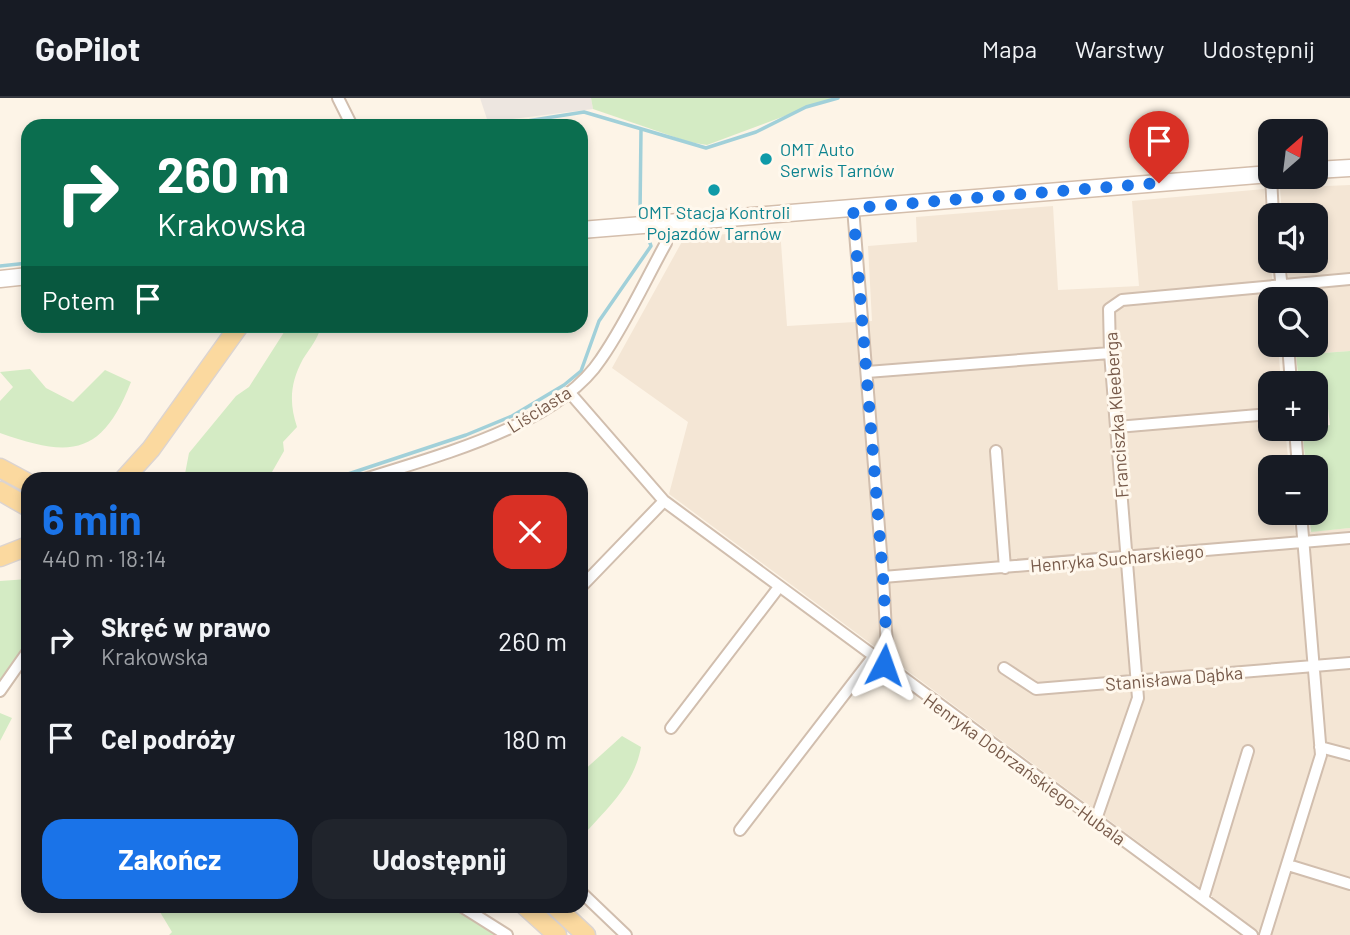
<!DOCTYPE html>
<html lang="pl">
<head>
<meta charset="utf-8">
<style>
	:root { --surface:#171b24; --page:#20242c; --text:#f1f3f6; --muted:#9ea1a6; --line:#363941; --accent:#1a73e8 }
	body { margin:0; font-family:Barlow,sans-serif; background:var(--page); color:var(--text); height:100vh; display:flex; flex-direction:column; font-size:26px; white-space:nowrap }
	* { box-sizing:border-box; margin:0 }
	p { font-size:23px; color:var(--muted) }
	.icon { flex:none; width:38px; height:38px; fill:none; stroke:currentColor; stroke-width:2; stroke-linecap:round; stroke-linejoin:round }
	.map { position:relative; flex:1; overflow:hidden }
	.sheet { position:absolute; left:21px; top:374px; width:567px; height:441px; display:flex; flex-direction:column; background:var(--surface); border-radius:21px; box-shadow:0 4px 10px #0003 }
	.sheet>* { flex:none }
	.top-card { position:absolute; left:21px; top:21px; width:567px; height:214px; border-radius:21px; box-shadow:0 4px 10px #0003; background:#0b6e4f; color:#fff; overflow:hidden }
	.needle { width:46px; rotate:28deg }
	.controls { position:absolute; left:1258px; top:21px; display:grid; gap:14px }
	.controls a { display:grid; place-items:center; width:70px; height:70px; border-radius:14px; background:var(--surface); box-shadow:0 4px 10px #0003; font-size:35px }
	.pin { position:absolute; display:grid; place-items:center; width:60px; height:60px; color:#fff; margin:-72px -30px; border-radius:50% 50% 50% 0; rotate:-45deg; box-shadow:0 0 7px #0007 }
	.pin .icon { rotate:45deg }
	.me { position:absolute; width:77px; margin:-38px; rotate:4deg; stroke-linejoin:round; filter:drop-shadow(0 0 5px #0008) }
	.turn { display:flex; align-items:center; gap:24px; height:147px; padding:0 21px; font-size:32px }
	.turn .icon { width:91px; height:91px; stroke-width:2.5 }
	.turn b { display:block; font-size:49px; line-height:60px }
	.then { display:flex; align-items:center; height:66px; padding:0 21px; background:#0003; gap:14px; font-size:26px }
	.round { display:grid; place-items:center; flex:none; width:74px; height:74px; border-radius:21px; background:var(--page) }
	.headline { display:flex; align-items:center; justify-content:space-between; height:119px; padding:0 21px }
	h1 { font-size:42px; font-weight:700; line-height:52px; color:var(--accent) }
	.button { display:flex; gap:14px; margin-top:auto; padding:14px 21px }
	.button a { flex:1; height:80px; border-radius:21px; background:var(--accent); color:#fff; font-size:28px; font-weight:700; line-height:80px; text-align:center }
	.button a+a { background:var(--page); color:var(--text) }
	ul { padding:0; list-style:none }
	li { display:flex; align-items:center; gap:21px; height:98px; padding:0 21px }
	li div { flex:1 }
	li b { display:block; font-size:26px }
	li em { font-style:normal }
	header { display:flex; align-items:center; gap:42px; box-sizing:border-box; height:98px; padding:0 35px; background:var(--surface); border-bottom:2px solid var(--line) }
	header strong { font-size:33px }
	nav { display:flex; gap:38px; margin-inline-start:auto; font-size:24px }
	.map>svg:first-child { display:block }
	.residential { fill:#f4e6d5 }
	.industrial { fill:#ede6e0 }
	.green { fill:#d4ebc4 }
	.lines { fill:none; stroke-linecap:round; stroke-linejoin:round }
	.stream { stroke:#a1d0d9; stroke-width:3.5 }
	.minor-casing { stroke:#d1beae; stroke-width:14 }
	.secondary-casing { stroke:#d4beac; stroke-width:19 }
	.primary-casing { stroke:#dcd4d0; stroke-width:21 }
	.minor { stroke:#fff; stroke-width:10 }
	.secondary { stroke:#fff; stroke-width:16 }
	.primary { stroke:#fbd99f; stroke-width:18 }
	.route { stroke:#1a73e8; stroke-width:12; stroke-dasharray:0 21.6 }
	.culture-dot { fill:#0f9aa8; stroke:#fff8ed; stroke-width:2.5 }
	.labels { text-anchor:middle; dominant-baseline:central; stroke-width:6; stroke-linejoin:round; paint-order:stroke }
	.culture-label { font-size:18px; fill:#0d838f; stroke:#fff8ed; text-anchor:start }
	.street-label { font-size:18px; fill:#775a4a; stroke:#fff8ed }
</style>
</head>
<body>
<header>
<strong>GoPilot</strong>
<nav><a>Mapa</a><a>Warstwy</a><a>Udostępnij</a></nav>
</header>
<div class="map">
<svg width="1350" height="837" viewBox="0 0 1350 837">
	<rect width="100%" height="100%" fill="#fdf4e7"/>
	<path class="residential" d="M 1350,87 L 1350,253 L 1296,257 L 1295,247 L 1316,247 L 1316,201 L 1290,201 L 1287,163 L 1316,163 L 1316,117 L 1282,117 L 1280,90 Z
		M 1264,91 L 1274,201 L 1270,201 L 1270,247 L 1278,247 L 1281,285 L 1270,285 L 1270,331 L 1285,331 L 1289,369 L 1270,369 L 1270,415 L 1293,415 L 1295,435 L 1350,430 L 1350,837 L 1264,837 L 669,396 L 688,324 L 612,270 L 684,140 L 780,131 L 787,228 L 872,223 L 868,148 L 917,144 L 916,119 L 1053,108 L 1058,192 L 1139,188 L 1132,103 Z"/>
	<path class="industrial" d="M 480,0 L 591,0 L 593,11 L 488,24 Z"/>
	<path class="green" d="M 591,0 L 833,0 L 707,47 L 689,44 L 593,11 Z
		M 288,228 L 321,228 C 318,241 310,250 303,261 C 290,285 289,305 297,329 L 283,344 L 284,353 L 268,381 L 184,381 L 189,355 L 236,298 L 249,289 Z
		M 1350,253 L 1350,430 L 1311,434 L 1309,415 L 1316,415 L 1316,369 L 1306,369 L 1302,331 L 1330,327 L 1327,302 L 1316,304 L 1316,285 L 1299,285 L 1296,257 Z
		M 30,271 L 46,290 L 73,304 L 105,272 L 131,284 C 102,358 71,360 0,335 L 0,303 L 13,289 L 0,274 Z
		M 28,481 L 28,568 L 21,566 L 0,593 L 0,483 Z
		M 0,615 L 12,620 L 0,643 Z
		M 622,638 L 641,649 C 634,688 606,711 581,740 L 581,675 Z
		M 157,809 L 460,809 L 507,837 L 169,837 L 172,834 Z"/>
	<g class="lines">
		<path class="stream" d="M 495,28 L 584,14 L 706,50 L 756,34 L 806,9 L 838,0
			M 640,116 L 641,32
			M 0,168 L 28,165
			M 330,382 L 466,337 L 512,318 L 564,287 L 581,273 L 599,223 L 651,148 L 649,142"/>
		<g class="minor-casing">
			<path id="minor" d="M 338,0 L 352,28
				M 1271,79 L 1273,117
				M 853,110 L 883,479 L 887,550 L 884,567
				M 1279,163 L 1283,201
				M 1288,247 L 1291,285
				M 867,274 L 1110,255
				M 570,295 L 664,403 L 1252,837
				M 1117,329 L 1270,316
				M 1295,331 L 1298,369
				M 996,353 L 1005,470
				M 362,382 C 436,358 557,328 601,261 C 626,225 645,183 666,145 L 668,125
				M 883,479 L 1350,440
				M 581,489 L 664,403
				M 1004,570 L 1036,591 L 1350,565
				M 0,593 L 28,553
				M 671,630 L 779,489
				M 1320,649 L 1350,657
				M 1095,724 L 1138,600 L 1110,255 L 1109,211 L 1122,202 L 1350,181
				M 740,732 L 873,559
				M 1288,767 L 1350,786
				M 581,794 L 626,837
				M 1203,801 L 1248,653
				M 461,808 L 507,837
				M 1265,837 L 1321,657 L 1301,415"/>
		</g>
		<g class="secondary-casing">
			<path id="secondary" d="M 1316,72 L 1350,70
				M 581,132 L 1270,76
				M 0,181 L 28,178"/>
		</g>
		<g class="primary-casing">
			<path id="primary" d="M 0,370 L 28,385
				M 123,382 L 151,351 L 239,228
				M 0,393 L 28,409
				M 0,459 L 28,448
				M 525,808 L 557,837
				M 555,808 L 586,837"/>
		</g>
		<use href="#minor" class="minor"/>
		<use href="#secondary" class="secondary"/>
		<use href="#primary" class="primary"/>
	</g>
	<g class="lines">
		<path class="route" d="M 884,567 L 887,550 L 883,479 L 853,110 L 1159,85"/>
	</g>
	<g class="culture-dot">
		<circle cx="766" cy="61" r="7"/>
		<circle cx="714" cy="92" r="7"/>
	</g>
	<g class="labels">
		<g class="culture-label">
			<text x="780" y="51">OMT Auto<tspan x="780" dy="21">Serwis Tarnów</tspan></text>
			<text x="714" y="114" text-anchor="middle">OMT Stacja Kontroli<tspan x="714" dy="21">Pojazdów Tarnów</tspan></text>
		</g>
		<g class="street-label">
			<text transform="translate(539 311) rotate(-32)">Liściasta</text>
			<text transform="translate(1116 317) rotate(-94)">Franciszka Kleeberga</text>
			<text transform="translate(1117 460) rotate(-5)">Henryka Sucharskiego</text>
			<text transform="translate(1174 580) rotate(-5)">Stanisława Dąbka</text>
			<text transform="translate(1025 671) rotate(36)">Henryka Dobrzańskiego-Hubala</text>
		</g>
	</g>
</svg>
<div class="controls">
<a><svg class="needle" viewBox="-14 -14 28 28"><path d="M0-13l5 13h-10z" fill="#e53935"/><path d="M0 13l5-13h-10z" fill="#9ea1a6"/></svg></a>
<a><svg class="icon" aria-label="sound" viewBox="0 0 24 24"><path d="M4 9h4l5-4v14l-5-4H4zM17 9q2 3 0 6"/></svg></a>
<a><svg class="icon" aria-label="search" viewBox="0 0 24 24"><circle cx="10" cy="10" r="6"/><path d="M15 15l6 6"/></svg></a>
<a>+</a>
<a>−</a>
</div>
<div class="pin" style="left:1159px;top:85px;background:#d93025"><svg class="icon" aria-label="arrive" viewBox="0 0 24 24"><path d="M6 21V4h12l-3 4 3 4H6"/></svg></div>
<svg class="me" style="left:884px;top:567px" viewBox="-20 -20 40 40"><path d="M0-17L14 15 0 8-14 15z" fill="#1a73e8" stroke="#fff" stroke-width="4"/></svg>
<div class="top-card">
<div class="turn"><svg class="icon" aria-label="right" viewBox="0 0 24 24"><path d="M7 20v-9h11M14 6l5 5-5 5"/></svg><div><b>260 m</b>Krakowska</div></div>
<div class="then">Potem<svg class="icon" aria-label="arrive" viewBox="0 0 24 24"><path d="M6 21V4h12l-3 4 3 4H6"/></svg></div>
</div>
<section class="sheet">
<div class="headline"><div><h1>6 min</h1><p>440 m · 18:14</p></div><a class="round" style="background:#d93025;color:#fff"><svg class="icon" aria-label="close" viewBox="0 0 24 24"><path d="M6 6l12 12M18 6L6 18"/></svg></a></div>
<ul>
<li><svg class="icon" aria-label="right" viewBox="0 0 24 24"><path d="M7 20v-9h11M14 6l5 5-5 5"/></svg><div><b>Skręć w prawo</b><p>Krakowska</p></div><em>260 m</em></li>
<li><svg class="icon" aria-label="arrive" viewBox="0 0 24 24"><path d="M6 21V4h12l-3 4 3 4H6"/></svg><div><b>Cel podróży</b></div><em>180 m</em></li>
</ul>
<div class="button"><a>Zakończ</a><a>Udostępnij</a></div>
</section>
</div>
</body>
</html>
